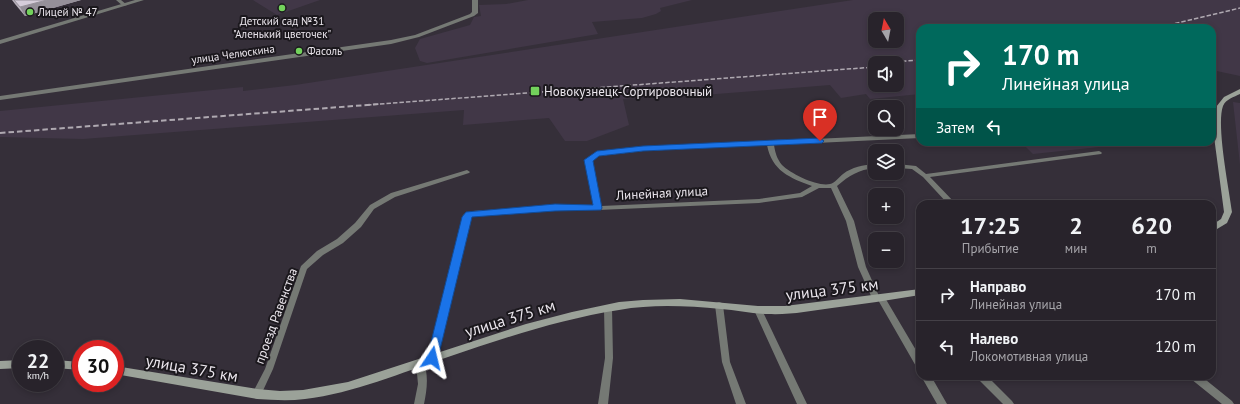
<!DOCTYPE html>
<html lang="ru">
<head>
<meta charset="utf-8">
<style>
	:root { --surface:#28232b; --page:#342f37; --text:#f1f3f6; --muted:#a5a4a9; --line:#444047 }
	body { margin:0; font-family:"PT Sans",sans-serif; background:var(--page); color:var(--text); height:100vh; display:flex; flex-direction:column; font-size:15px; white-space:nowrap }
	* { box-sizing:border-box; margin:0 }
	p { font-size:13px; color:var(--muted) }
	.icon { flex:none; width:22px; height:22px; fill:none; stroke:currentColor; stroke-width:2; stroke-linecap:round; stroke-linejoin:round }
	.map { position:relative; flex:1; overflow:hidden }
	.panel { position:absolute; left:916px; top:200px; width:300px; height:180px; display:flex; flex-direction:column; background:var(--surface); border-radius:12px; box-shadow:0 2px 6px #0003,0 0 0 1px var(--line) }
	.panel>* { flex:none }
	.hud { position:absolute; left:916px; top:24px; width:300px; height:122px; border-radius:12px; box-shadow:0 2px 6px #0003,0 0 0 1px var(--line); background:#00695c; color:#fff; overflow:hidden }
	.needle { width:26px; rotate:350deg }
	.tools { position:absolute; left:868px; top:12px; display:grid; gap:8px }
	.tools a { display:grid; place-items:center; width:36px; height:36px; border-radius:8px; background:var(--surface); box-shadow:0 2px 6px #0003,0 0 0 1px var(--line); font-size:20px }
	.speed { position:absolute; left:12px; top:340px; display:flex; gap:8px; font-size:20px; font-weight:700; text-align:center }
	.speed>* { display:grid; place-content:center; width:52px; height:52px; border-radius:50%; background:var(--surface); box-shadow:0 2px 6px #0003,0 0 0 1px var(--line); line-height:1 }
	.speed small { font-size:10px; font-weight:400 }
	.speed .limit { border:6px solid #d22; background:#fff; color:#111 }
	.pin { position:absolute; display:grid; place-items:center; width:34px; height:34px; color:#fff; margin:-41px -17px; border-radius:50% 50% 50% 0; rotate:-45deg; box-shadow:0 0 4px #0007 }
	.pin .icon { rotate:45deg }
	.me { position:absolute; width:44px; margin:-22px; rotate:10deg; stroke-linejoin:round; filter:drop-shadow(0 0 3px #0008) }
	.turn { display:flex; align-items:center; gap:14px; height:84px; padding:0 20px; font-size:18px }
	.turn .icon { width:52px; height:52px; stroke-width:2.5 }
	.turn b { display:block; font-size:28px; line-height:34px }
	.then { display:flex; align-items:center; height:38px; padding:0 20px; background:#0003; gap:8px; font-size:15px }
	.eta { display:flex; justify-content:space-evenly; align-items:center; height:68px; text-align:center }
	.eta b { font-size:24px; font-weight:700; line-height:28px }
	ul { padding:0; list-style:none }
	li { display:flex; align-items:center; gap:12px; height:52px; padding:0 20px; border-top:1px solid var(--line) }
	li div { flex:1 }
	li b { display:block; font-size:15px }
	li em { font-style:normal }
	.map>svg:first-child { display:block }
	.built { fill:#413747; fill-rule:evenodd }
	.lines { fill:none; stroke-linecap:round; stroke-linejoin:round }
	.minor { fill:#757974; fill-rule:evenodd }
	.tertiary { fill:#757974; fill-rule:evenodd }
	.secondary { fill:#9ba299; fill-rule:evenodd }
	.rail-far1 { stroke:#afa9b1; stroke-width:1.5; stroke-dasharray:4.5 2; stroke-linecap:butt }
	.rail { stroke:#afa9b1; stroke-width:2; stroke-dasharray:5.5 3; stroke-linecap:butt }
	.wall { fill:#b7b0bb }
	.shaded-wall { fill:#959099 }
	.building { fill:#d5cdda; stroke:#959099 }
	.route { fill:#1a73e8; stroke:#114b97 }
	.poi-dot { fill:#73d25c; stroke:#1b181d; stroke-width:1.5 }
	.labels { text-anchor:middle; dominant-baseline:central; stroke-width:4; stroke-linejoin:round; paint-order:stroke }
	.far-poi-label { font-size:11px; fill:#ebe6ed; stroke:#1b181d; text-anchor:start }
	.far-street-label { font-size:11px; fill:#ebe6ed; stroke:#1b181d }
	.poi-label { font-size:13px; fill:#ebe6ed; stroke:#1b181d; text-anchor:start }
	.street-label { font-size:13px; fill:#ebe6ed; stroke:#1b181d }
	.near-street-label { font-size:16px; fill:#ebe6ed; stroke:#1b181d }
</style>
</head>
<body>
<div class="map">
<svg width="1240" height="404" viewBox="0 0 1240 404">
	<rect width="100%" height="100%" fill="#352f39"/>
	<path class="built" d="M 253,0 L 320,0 L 277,15 Z
		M 528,0 L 692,0 L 660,8 L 661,11 L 656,14 L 642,18 L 592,22 L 598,34 L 427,63 L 420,61 L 415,48 L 420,39 L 470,25 L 474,17 L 481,16 L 479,5 L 506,4 Z
		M 853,0 L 1240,0 L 1240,76 L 1212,70 L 1212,28 L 920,28 L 920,94 L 870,99 L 866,94 L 841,98 L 830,85 L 691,96 L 690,94 L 623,99 L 629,125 L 587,141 L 565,141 L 549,118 L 463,125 L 464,110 L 83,139 L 0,137 L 0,111 L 243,87 L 243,91 L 295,85 ZM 875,19 L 897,19 L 897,41 L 875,41 ZM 875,63 L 897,63 L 897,85 L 875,85 Z
		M 1233,102 L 1240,103 L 1240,165 Z
		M 1021,142 L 1146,142 L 1033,154 Z"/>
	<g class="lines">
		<path class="minor" d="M 116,0 L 121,0 L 127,5 L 123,6 Z
			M 920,134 L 920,138 L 774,145 C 775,152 777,159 782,165 C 791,174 818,187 830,184 C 835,183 839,177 843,174 C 852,167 863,165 875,164 L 875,168 C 858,170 850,175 837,186 L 854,221 L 866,267 L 879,296 L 884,296 L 920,357 L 920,369 L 917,368 L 878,300 L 873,300 L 872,298 L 858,267 L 846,221 L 831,188 L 819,188 L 802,197 L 759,203 L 598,210 L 555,210 L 474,215 L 469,218 L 436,358 L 435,361 L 432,362 L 429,361 L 428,358 L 463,215 L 473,211 L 555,206 L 594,206 L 585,160 L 597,152 L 643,147 L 767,141 L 770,140 L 772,141 ZM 767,145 C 772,171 790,178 812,186 L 800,193 L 759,199 L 601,206 L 591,161 L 599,156 L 643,151 Z
			M 1099,151 L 1101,152 L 1102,153 L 1101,154 L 930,177 L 956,204 L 948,204 L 923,177 L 912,169 L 897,168 L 897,164 L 916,166 L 926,174 Z
			M 467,170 L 470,172 L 469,173 L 395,197 L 374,209 L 361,227 L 343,243 L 323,255 L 307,269 L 273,369 L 260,397 L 257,398 L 254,397 L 252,394 L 265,369 L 301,266 L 317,251 L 337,239 L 355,223 L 370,205 L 391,193 Z
			M 719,302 L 722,303 L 723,305 L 730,362 L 746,404 L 736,404 L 722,362 L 715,305 L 716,303 Z
			M 608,305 L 611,306 L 612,308 L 613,358 L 608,404 L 598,404 L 605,358 L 604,308 L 605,306 Z
			M 758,307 L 761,308 L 762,310 L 807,404 L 797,404 L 754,310 L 755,308 Z
			M 420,359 L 423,360 C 429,374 427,390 424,404 L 414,404 L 418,384 L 416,363 L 417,360 Z
			M 921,376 L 931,376 L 947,404 L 937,404 Z
			M 976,376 L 987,376 L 1012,401 L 1014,404 L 1003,404 L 978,379 Z
			M 1189,376 L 1201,376 L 1232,401 L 1234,404 L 1222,404 L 1191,379 Z"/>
		<path class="tertiary" d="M 135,0 L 144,0 L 0,44 L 0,40 Z
			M 472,0 L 478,0 L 478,13 L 474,16 L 419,37 L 391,44 L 0,100 L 0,96 L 391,40 L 415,35 L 470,14 L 472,12 Z"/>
		<path class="secondary" d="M 1240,89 L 1240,94 C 1234,97 1226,99 1223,106 C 1216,125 1229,189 1232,212 L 1227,223 L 1212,232 L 1212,225 L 1221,219 L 1224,212 L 1213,129 L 1216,107 L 1224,97 Z
			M 920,289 L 920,295 C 891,300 862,304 832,308 C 811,311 790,315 768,314 C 752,314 736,310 721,309 C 687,306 653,304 619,310 C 561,319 504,338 448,357 C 401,373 354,393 305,399 C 289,401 273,400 257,399 L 115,374 L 115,366 L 257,389 L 280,391 L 303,390 L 348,382 L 526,324 L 572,312 L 619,302 L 643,300 L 680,299 L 758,306 L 785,306 Z
			M 21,360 L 21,368 L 0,369 L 0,361 Z
			M 55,360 L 81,362 L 81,370 L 55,368 Z"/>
		<path class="rail-far1" d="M 1156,28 L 1240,8
			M 876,63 L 920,60
			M 367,105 L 875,67"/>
		<path class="rail" d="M 0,133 L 380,104"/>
	</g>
	<path class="wall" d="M 12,0 L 81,0 L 25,16 L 15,4 Z"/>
	<path class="shaded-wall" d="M 47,0 L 81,0 L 25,16 L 20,7 Z"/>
	<path class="building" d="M 14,0 L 47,0 L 20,7 Z"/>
	<path class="route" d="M 820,138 L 824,141 L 822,143 L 643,151 L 599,156 L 593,161 L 602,208 L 601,210 L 555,211 L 472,217 L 438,358 L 437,361 L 432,362 L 428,361 L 427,358 L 462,217 L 466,212 L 555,204 L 593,205 L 584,160 L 597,151 L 643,146 Z"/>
	<g class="poi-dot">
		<circle cx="282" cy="8" r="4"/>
		<circle cx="30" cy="12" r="4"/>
		<circle cx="299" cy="51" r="4"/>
		<rect x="530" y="86" width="10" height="10" rx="2"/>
	</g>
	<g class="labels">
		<g class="far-poi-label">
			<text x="38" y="12">Лицей № 47</text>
			<text x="282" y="21" text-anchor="middle">Детский сад №31<tspan x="282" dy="13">"Аленький цветочек"</tspan></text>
			<text x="307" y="51">Фасоль</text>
		</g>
		<g class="far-street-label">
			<text transform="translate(233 54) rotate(-8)">улица Челюскина</text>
		</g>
		<g class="poi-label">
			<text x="544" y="91">Новокузнецк-Сортировочный</text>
		</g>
		<g class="street-label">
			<text transform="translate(662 193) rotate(-3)">Линейная улица</text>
			<text transform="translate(276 316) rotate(-70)">проезд Равенства</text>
		</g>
		<g class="near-street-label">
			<text transform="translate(832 289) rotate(-7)">улица 375 км</text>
			<text transform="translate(510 318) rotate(-17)">улица 375 км</text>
			<text transform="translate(192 368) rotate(10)">улица 375 км</text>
		</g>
	</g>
</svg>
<div class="tools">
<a><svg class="needle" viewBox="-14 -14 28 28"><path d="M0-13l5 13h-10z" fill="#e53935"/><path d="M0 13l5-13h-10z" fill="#a5a4a9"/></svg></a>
<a><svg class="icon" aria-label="sound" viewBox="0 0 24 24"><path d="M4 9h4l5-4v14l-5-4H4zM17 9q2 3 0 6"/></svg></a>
<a><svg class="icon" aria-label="search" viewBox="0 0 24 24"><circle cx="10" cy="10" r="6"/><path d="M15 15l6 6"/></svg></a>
<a><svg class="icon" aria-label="layers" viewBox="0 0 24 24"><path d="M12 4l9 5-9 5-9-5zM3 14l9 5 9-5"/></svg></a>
<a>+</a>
<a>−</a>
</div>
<div class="speed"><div>22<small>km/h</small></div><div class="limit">30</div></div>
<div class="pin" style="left:820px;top:141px;background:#d93025"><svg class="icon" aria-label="arrive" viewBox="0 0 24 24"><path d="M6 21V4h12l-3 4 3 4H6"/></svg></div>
<svg class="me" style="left:432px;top:358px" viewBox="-20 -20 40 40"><path d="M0-17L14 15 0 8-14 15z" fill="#1a73e8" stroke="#fff" stroke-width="4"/></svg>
<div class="hud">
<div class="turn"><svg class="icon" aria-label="right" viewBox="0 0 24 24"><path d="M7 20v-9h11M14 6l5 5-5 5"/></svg><div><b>170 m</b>Линейная улица</div></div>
<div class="then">Затем<svg class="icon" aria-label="left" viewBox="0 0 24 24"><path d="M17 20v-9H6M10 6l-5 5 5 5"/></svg></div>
</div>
<section class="panel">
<div class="eta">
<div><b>17:25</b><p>Прибытие</p></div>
<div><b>2</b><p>мин</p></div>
<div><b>620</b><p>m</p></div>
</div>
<ul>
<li><svg class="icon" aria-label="right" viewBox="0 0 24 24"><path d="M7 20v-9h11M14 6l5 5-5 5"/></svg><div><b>Направо</b><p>Линейная улица</p></div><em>170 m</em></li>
<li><svg class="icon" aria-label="left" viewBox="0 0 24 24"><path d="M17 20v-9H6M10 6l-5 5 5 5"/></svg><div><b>Налево</b><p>Локомотивная улица</p></div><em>120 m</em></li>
</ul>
</section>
</div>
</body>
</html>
